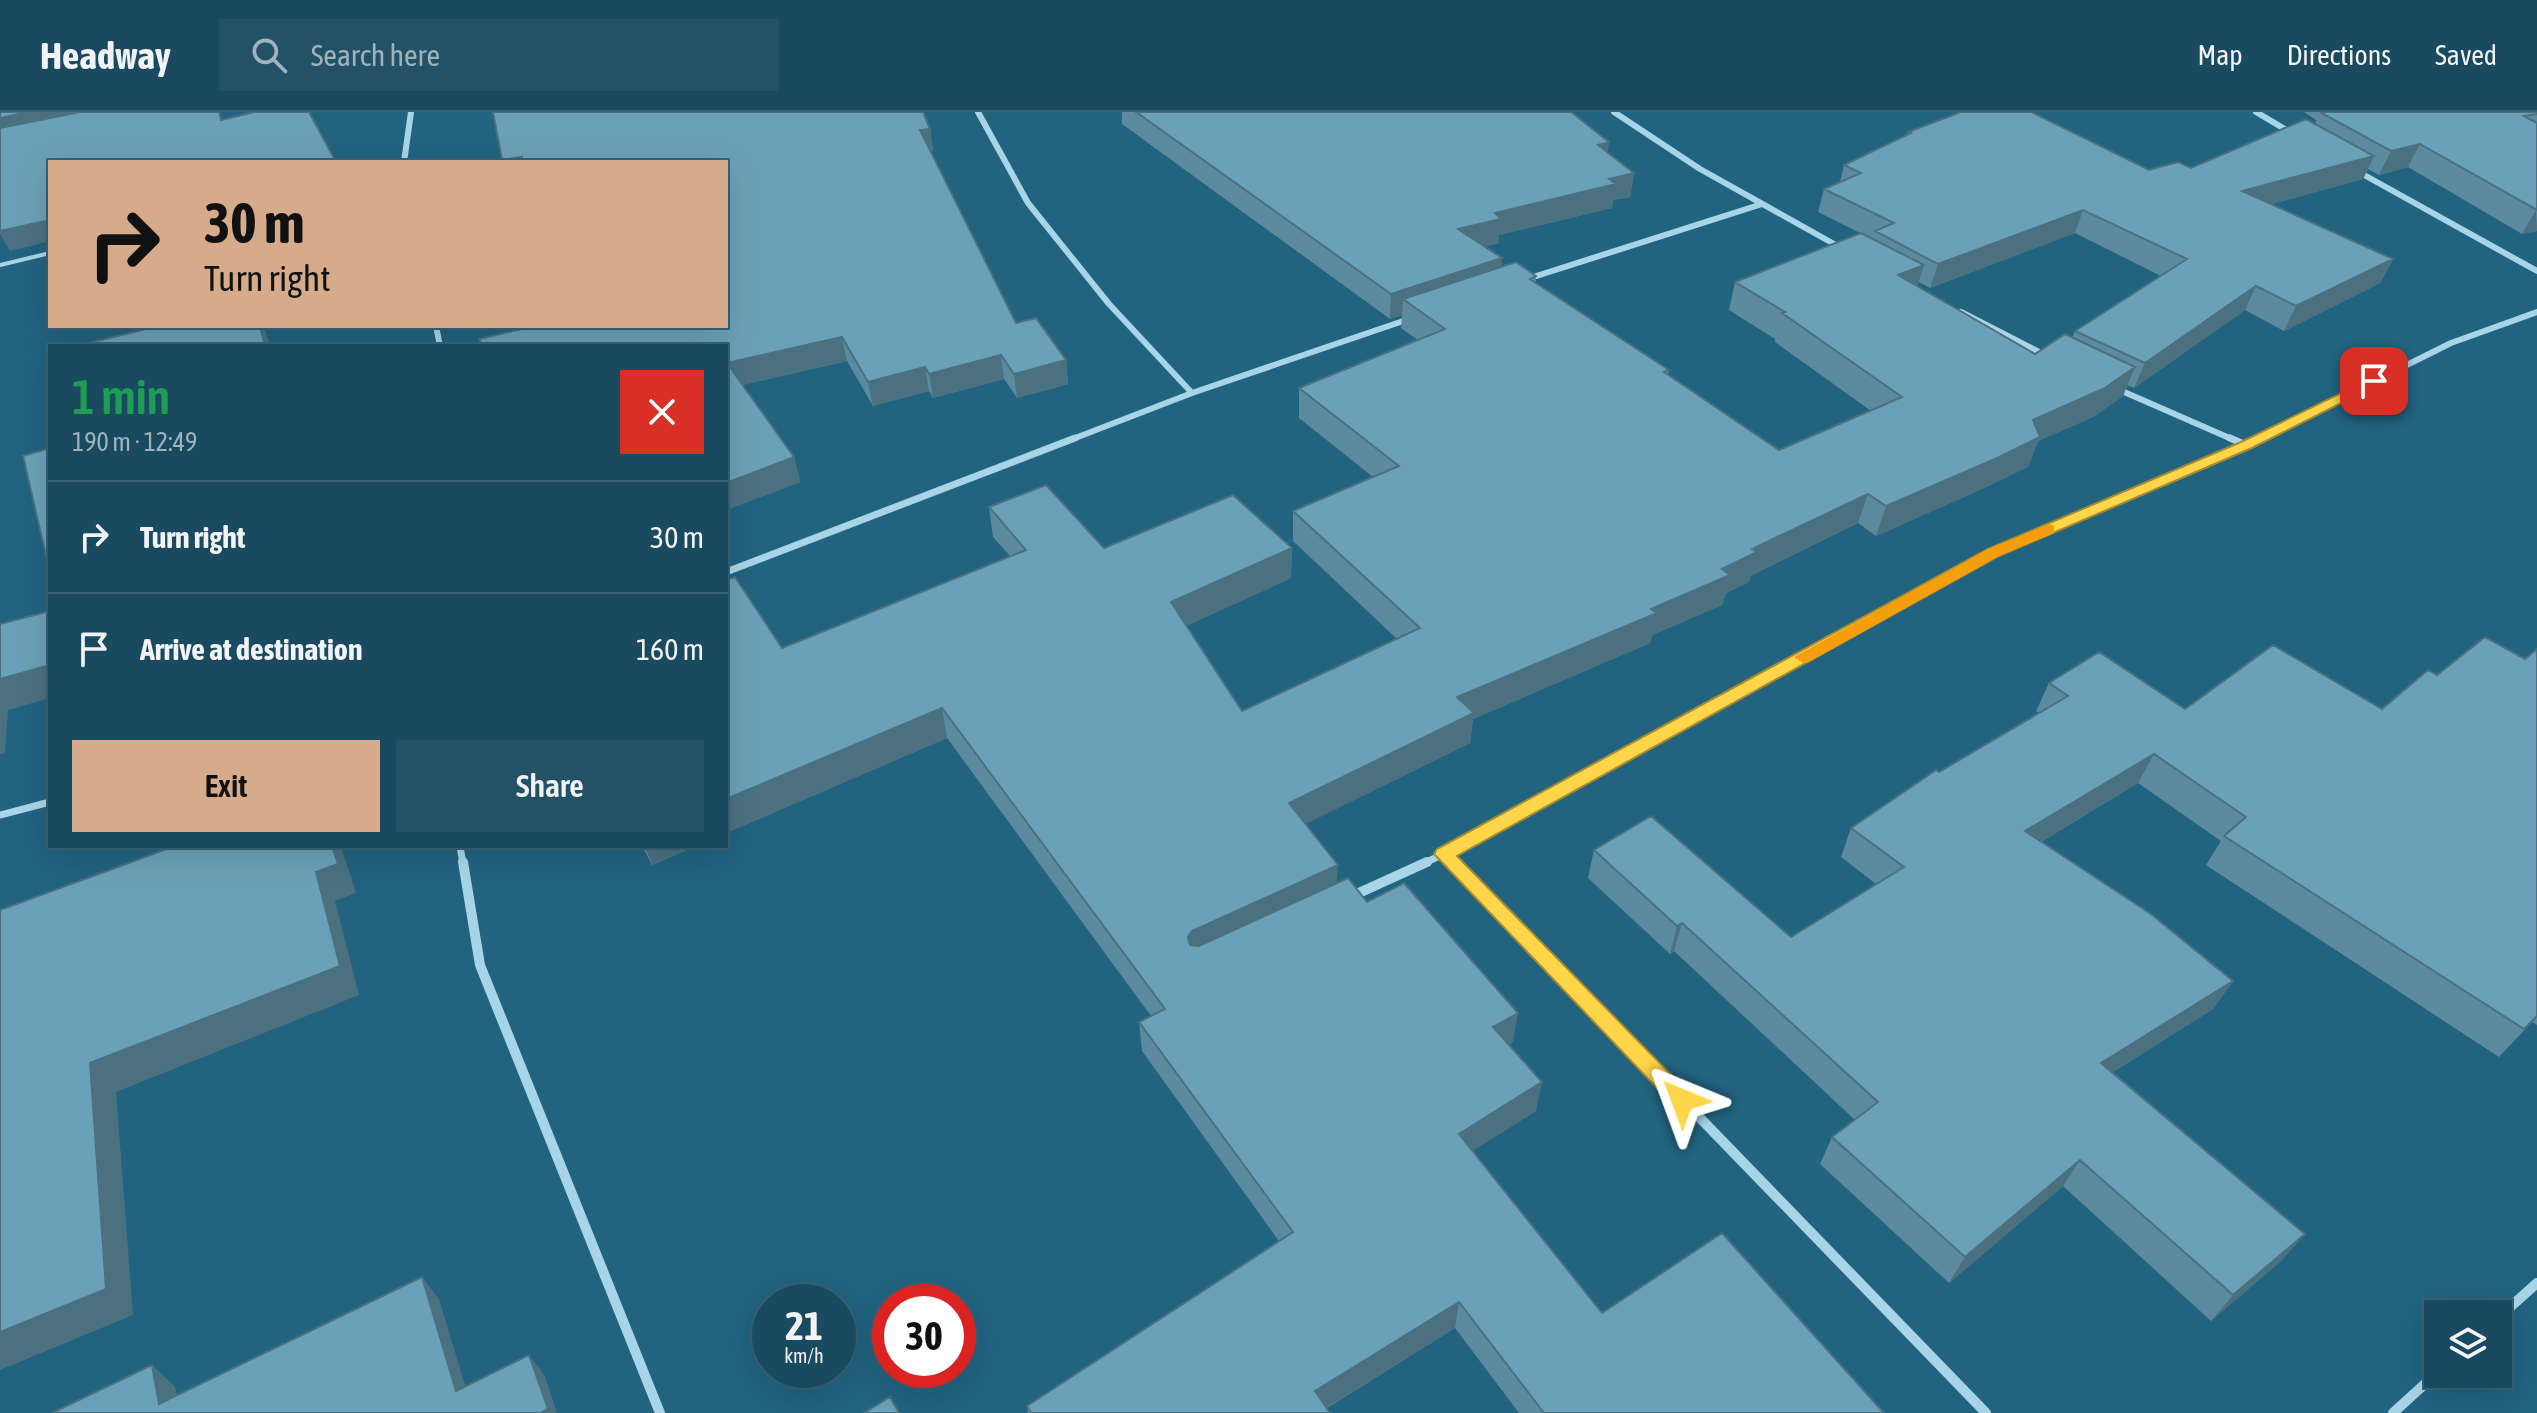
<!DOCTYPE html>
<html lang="en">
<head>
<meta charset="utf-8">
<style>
	:root { --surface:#1a4a60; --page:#235166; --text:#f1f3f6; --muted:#9fb3bd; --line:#386275; --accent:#d6ab8b }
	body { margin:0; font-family:"Asap Condensed",sans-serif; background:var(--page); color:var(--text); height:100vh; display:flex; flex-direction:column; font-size:30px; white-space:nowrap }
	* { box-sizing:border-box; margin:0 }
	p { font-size:26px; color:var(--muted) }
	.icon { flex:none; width:44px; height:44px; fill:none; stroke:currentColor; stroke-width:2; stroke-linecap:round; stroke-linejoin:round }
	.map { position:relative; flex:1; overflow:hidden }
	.side { position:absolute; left:48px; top:232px; width:680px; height:504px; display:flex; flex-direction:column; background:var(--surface); border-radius:0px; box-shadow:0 8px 32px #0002,0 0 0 2px var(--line) }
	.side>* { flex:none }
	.banner { position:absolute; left:48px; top:48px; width:680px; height:168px; border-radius:0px; box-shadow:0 8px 32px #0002,0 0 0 2px var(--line); background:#d6ab8b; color:#111; overflow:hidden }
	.buttons { position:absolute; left:2424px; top:1188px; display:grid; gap:16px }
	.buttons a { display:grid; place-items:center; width:88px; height:88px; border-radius:0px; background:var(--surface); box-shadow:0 8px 32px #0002,0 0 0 2px var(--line); font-size:40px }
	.speed { position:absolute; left:752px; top:1172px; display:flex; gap:16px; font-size:40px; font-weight:700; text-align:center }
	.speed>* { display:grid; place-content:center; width:104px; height:104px; border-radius:50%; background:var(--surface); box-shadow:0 8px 32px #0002,0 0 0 2px var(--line); line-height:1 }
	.speed small { font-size:20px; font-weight:400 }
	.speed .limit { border:12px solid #d22; background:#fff; color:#111 }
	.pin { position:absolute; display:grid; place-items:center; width:68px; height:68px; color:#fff; margin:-34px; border-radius:16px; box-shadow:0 4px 12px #0006 }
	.me { position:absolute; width:88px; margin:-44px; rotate:316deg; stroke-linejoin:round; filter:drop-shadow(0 0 6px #0008) }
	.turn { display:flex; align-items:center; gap:28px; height:168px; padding:0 24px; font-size:36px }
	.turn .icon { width:104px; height:104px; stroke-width:2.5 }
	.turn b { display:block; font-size:56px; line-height:68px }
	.round { display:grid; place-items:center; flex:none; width:84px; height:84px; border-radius:0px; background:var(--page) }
	.headline { display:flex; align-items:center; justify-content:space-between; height:136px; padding:0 24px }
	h1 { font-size:48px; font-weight:600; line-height:60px; color:#1e9e55 }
	.primary-button { display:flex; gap:16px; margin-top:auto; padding:16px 24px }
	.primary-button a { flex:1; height:92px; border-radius:0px; background:var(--accent); color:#111; font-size:32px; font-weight:600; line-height:92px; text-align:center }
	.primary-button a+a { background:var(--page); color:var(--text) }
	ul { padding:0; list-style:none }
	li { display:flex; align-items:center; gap:24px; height:112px; padding:0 24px; border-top:2px solid var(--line) }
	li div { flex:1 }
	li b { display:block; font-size:30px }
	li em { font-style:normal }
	header { display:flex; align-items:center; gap:48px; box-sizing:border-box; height:112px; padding:0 40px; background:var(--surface); border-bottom:2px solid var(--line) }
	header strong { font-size:38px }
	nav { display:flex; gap:44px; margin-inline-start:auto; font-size:28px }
	.search { width:560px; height:72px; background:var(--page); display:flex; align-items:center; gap:20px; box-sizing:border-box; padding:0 28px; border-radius:0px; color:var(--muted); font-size:30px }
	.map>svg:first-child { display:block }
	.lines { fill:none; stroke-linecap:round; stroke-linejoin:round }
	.service { stroke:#a7d5e7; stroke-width:4 }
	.minor-far2 { stroke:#a7d5e7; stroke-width:6 }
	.minor-far1 { stroke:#a7d5e7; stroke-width:7 }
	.minor { stroke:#a7d5e7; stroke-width:10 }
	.wall { fill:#5c8a9e; fill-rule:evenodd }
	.shaded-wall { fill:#4b7181 }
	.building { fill:#6ba1b8; stroke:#4b7181; stroke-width:2 }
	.route { fill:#ffd54a; stroke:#a68a30; stroke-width:2 }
	.slow { fill:#f59e0b }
</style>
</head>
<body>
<header>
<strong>Headway</strong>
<div class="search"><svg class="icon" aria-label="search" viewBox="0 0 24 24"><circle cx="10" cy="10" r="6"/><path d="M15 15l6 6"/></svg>Search here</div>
<nav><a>Map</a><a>Directions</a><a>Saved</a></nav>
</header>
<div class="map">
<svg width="2537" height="1301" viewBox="0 0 2537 1301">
	<rect width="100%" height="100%" fill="#226380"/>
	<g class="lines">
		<path class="service" d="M 0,153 L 50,141"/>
		<path class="minor-far2" d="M 978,0 L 1028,91 L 1109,192 L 1192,281
			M 1614,0 L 1700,57 L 1843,137
			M 2256,0 L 2293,22
			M 404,50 L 411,0
			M 2357,59 L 2537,159
			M 1527,167 L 1762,92
			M 1961,200 L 2045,243
			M 436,214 L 440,234
			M 2115,276 L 2234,328
			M 1070,328 L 1192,281 L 1412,206
			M 2256,328 L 2451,231 L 2537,200"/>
		<path class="minor-far1" d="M 2230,326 L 2246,333
			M 726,460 L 1075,326
			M 0,703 L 50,690
			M 460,734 L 463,752
			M 1422,752 L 1444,742
			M 1454,752 L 1444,742 L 1994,441 L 2260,326"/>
		<path class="minor" d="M 463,750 L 480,853 L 660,1301
			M 1452,750 L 1986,1301
			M 1350,785 L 1427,750
			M 2498,1206 L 2537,1171
			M 2393,1301 L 2438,1260"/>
	</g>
	<path class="wall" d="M 1122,0 L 1571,0 L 1609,30 L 1607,40 L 1634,61 L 1630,85 L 1613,88 L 1612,96 L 1499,123 L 1499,131 L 1485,134 L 1501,155 L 1536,164 L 1536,171 L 1669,258 L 1668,263 L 1779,338 L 1871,299 L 1775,230 L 1775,227 L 1729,198 L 1735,170 L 1860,121 L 1818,100 L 1824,77 L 1840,70 L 1844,53 L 1908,23 L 1908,20 L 2149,58 L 2191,56 L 2315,12 L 2316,8 L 2304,0 L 2537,0 L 2537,119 L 2522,122 L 2408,55 L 2379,63 L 2368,57 L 2363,67 L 2271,92 L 2393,147 L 2380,171 L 2284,219 L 2245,198 L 2134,276 L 2127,273 L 2123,284 L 2093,305 L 2038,329 L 2028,355 L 1984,376 L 1876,424 L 1858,411 L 1750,464 L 1749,470 L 1726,481 L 1722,493 L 1652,523 L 1650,531 L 1473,607 L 1470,631 L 1305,712 L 1337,771 L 1367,790 L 1513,930 L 1508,933 L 1536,999 L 1472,1039 L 1602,1201 L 1884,1301 L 1519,1301 L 1455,1216 L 1327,1296 L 1330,1301 L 1028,1301 L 1027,1294 L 1279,1129 L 1142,939 L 1139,910 L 1151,904 L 947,626 L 726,721 L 726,468 L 782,536 L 1010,444 L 993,425 L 989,395 L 1104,436 L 1292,436 L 1291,466 L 1186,514 L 1242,599 L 1397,527 L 1293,429 L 1293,399 L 1373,365 L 1299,306 L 1299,276 L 1418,228 L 1401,216 L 1402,203 L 1390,207 L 1122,12 ZM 2075,121 L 2161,164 L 2075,219 L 2072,226 L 2035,242 L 1917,174 L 1919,170 L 1930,176 Z
		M 930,17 L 933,39 L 931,39 L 1016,211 L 1066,248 L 1068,272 L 1017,286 L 1004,267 L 933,286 L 929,279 L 873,294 L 847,249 L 742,273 L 794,345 L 800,370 L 726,398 L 726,234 L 482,234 L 479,227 L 535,214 Z
		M 2537,537 L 2537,913 L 2532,910 L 2499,945 L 2206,753 L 2221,729 L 2138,671 L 2041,730 L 2233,869 L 2213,897 L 2113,960 L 2305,1122 L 2282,1148 L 2211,1209 L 2063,1074 L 1949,1171 L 1820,1052 L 1832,1025 L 1855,1008 L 1674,839 L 1670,842 L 1588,766 L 1594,738 L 1791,825 L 1876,772 L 1841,745 L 1851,716 L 1939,660 L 2039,601 L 2036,599 L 2049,571 L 2185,597 L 2382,597 L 2437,563 L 2525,547 Z
		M 642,734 L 696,734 L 652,753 Z"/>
	<path class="shaded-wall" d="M 29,0 L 122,0 L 0,27 L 0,6 Z
		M 930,17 L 933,39 L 924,40 L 920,18 Z
		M 1609,30 L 1605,54 L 1598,33 Z
		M 2420,32 L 2408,55 L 2379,63 L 2391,39 Z
		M 2374,44 L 2363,67 L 2232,103 L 2242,79 Z
		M 522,45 L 524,50 L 503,50 L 502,48 Z
		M 1634,61 L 1630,85 L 1613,88 L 1612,96 L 1499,123 L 1499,131 L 1456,141 L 1458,117 L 1495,101 L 1609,67 Z
		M 2083,98 L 2075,121 L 1930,176 L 1938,152 Z
		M 2536,98 L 2537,119 L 2522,122 Z
		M 50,108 L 50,129 L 10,139 L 0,122 L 0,119 Z
		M 1502,146 L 1500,170 L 1403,187 L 1402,203 L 1390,207 L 1391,182 Z
		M 2393,147 L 2380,171 L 2284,219 L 2296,194 Z
		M 1924,153 L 1915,182 L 1898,163 Z
		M 2256,174 L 2245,198 L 2134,276 L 2145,251 Z
		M 260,214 L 264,214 L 270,234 L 265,234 Z
		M 842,225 L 847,249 L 733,275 L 727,251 Z
		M 1001,243 L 1004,267 L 933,286 L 929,262 Z
		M 1066,248 L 1068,272 L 1017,286 L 1014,262 Z
		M 925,255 L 929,279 L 873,294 L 868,270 Z
		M 2135,255 L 2123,284 L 2093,305 L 2038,329 L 2028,355 L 1984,376 L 1876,424 L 1886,394 L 2033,308 Z
		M 794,345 L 800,370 L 726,398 L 726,371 Z
		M 1868,382 L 1858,411 L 1750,464 L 1749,470 L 1726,481 L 1722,493 L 1652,523 L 1650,531 L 1473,607 L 1470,631 L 1288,721 L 1289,691 L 1457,585 L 1651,497 L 1722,457 L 1752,437 Z
		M 1292,436 L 1291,466 L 1173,520 L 1171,490 Z
		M 50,553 L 50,586 L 8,598 L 5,641 L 0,642 L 0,567 Z
		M 942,596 L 947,626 L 726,721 L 726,687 Z
		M 2154,642 L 2138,671 L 2011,748 L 2025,719 Z
		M 332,734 L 341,734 L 356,781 L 335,789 L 359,883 L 116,980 L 133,1203 L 0,1258 L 0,1220 L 90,951 L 316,760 Z
		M 645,734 L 696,734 L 652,753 Z
		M 1338,753 L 1336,783 L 1194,849 L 1188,825 L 1192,819 Z
		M 1682,811 L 1674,839 L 1670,842 L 1677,814 Z
		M 2233,869 L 2213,897 L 2084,978 L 2101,951 Z
		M 1518,901 L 1513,930 L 1488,944 L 1493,915 Z
		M 1542,970 L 1536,999 L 1455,1050 L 1459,1022 Z
		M 2080,1048 L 2063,1074 L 1949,1171 L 1965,1145 Z
		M 2305,1122 L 2282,1148 L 2211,1209 L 2233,1183 Z
		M 422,1165 L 439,1187 L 473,1300 L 456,1279 Z
		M 1459,1190 L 1455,1216 L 1318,1301 L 1315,1279 Z
		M 529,1243 L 545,1264 L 557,1301 L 540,1301 Z
		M 152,1253 L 175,1275 L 181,1301 L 159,1292 Z"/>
	<path class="building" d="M 0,0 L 29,0 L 0,6 Z
		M 80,0 L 219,0 L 221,8 L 255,0 L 309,0 L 336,50 L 50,50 L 50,108 L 0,119 L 0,16 Z
		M 493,0 L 923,0 L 930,17 L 920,18 L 1016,211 L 1036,206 L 1066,248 L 1014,262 L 1001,243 L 929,262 L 925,255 L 868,270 L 842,225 L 727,251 L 794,345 L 726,371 L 726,234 L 483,234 L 479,227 L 535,214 L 726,214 L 726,50 L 523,50 L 522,45 L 502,48 Z
		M 1136,0 L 1571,0 L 1609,30 L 1598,33 L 1634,61 L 1609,67 L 1616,72 L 1495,101 L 1501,107 L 1458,117 L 1502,146 L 1391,182 Z
		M 1961,0 L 2031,0 L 2149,58 L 2178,50 L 2191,56 L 2306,7 L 2374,44 L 2242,79 L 2393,147 L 2296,194 L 2256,174 L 2145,251 L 2075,219 L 2187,147 L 2083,98 L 1938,152 L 1875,119 L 1894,111 L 1824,77 L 1861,61 L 1844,53 L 1911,21 L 1908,20 Z
		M 2320,0 L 2537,0 L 2537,2 L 2524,4 L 2537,11 L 2537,98 L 2420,32 L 2391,39 Z
		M 1861,121 L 1924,153 L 1898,163 L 2035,242 L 2065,222 L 2135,255 L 2105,276 L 2033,308 L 2040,325 L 1995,347 L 1886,394 L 1868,382 L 1752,437 L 1757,440 L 1722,457 L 1730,463 L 1651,497 L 1657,501 L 1457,585 L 1474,601 L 1289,691 L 1338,753 L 1192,819 L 1188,825 L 1190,833 L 1199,834 L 1348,766 L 1367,790 L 1404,771 L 1518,901 L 1493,915 L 1542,970 L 1459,1022 L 1602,1201 L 1722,1121 L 1884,1301 L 1544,1301 L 1459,1190 L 1315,1279 L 1330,1301 L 1031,1301 L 1027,1294 L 1293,1120 L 1139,910 L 1165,897 L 942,596 L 726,687 L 726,468 L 735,465 L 782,536 L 1026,438 L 989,395 L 1046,373 L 1104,436 L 1233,383 L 1292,436 L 1171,490 L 1242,599 L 1420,516 L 1293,399 L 1399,354 L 1299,276 L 1445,217 L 1403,187 L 1516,150 L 1536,164 L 1530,167 L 1669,258 L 1664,260 L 1779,338 L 1902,285 L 1782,201 L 1785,200 L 1735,170 Z
		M 158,214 L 260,214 L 265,234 L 77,234 Z
		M 50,336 L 50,461 L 23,344 Z
		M 50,499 L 50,553 L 0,567 L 0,512 Z
		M 2485,525 L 2525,547 L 2537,537 L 2537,904 L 2524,917 L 2224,724 L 2246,705 L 2154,642 L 2025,719 L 2151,802 L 2233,869 L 2101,951 L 2305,1122 L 2233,1183 L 2080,1048 L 1965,1145 L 1832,1025 L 1878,990 L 1682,811 L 1677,814 L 1594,738 L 1651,704 L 1791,825 L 1904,755 L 1851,716 L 1936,658 L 1939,660 L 2068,584 L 2049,571 L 2099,540 L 2185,597 L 2273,533 L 2382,597 L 2428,558 L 2437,563 Z
		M 175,734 L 332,734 L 338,752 L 316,760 L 340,854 L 90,951 L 106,1177 L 0,1220 L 0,798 Z
		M 422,1165 L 456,1279 L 529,1243 L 548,1297 L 540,1301 L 52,1301 L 152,1253 L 159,1292 Z
		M 890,1285 L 899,1301 L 864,1301 Z"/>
	<path class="route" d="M 2374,265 L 2379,266 L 2379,272 L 2252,336 L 1999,444 L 1457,744 L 1690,982 L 1693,988 L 1690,995 L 1675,995 L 1434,742 L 1437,737 L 1988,437 L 2241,330 Z"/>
	<path class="slow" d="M 2049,412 L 2054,414 L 2054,421 L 1999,444 L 1809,550 L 1803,551 L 1794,545 L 1988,437 Z"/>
</svg>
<div class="buttons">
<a><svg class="icon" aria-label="layers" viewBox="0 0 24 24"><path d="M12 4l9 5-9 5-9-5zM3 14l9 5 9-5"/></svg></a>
</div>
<div class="speed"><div>21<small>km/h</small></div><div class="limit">30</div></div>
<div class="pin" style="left:2374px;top:269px;background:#d93025"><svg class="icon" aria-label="arrive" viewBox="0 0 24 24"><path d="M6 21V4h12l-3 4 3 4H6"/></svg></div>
<svg class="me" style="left:1682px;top:988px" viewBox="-20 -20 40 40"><path d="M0-17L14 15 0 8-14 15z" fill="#ffd54a" stroke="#fff" stroke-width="4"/></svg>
<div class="banner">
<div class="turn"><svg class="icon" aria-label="right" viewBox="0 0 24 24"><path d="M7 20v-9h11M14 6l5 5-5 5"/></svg><div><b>30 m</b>Turn right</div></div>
</div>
<section class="side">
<div class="headline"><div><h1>1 min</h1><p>190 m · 12:49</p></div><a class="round" style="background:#d93025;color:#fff"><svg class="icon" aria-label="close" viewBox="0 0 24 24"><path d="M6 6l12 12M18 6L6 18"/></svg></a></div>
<ul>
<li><svg class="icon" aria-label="right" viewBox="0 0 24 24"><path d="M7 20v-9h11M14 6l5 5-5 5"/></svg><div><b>Turn right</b></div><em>30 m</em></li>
<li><svg class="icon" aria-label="arrive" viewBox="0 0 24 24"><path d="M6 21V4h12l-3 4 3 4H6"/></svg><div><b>Arrive at destination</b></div><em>160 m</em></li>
</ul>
<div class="primary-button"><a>Exit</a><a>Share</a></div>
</section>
</div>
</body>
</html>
